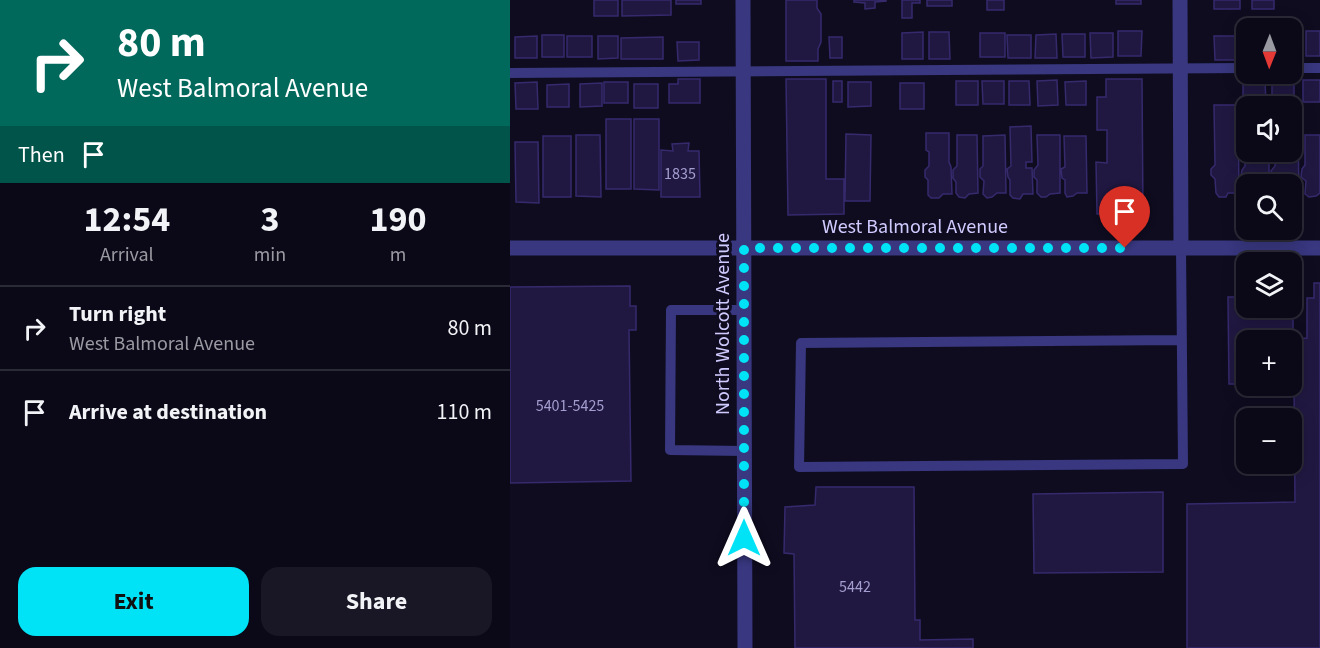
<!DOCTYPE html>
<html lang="en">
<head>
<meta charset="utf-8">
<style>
	:root { --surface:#0b0918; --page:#191725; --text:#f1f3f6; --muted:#9a9aa2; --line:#2b2a37; --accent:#00e3f6 }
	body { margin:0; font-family:"Source Sans 3",sans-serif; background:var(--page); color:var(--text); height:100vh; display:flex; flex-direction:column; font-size:22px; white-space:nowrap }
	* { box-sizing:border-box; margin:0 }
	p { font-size:20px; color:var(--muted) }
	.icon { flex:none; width:33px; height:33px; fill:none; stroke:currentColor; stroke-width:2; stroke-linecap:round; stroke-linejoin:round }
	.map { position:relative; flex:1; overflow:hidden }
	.panel { display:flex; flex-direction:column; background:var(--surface); width:510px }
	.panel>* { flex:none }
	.hud { background:#00695c; color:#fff; overflow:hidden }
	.needle { width:39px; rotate:181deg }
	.fabs { position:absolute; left:726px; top:18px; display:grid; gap:12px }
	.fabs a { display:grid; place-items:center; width:66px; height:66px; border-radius:12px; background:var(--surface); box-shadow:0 3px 15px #0003,0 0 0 2px var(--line); font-size:30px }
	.pin { position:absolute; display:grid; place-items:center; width:51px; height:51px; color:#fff; margin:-62px -26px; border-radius:50% 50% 50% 0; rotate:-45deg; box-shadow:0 0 6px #0007 }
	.pin .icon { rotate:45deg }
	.me { position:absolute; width:66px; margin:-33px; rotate:0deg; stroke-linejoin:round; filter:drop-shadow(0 0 4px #0008) }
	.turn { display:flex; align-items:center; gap:21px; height:126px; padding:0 18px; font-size:27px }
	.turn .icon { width:78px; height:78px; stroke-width:2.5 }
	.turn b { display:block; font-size:42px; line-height:51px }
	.then { display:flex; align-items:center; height:57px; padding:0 18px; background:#0003; gap:12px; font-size:22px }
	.eta { display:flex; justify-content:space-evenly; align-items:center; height:102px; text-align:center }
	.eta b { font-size:36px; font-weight:700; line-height:42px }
	.cta { display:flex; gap:12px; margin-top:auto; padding:12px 18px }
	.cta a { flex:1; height:69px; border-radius:18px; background:var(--accent); color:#111; font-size:24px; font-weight:700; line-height:69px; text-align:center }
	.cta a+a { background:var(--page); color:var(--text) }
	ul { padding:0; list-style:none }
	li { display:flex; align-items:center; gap:18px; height:84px; padding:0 18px; border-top:2px solid var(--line) }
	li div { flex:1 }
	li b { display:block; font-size:22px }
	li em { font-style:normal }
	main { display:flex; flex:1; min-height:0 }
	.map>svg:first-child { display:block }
	.building { fill:#201841; stroke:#362a6d; stroke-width:1.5 }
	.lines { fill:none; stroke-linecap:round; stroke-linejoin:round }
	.service { stroke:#38377f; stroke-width:10 }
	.minor { stroke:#38377f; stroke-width:15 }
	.route { stroke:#00e3f6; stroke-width:10; stroke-dasharray:0 18 }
	.labels { text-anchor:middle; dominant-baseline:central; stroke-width:6; stroke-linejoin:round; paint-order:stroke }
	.number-label { font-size:16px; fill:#a49ed0 }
	.street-label { font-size:20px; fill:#d0cbff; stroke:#0f0c20 }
</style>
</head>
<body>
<main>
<section class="panel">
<div class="hud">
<div class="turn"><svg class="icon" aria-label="right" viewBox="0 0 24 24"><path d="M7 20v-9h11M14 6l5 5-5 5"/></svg><div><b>80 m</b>West Balmoral Avenue</div></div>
<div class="then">Then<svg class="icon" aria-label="arrive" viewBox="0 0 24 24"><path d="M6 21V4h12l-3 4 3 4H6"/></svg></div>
</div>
<div class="eta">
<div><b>12:54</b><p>Arrival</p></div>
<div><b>3</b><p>min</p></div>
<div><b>190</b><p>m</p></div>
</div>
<ul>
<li><svg class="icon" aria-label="right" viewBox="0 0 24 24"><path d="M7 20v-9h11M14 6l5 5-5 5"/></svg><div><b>Turn right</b><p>West Balmoral Avenue</p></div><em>80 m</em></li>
<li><svg class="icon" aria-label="arrive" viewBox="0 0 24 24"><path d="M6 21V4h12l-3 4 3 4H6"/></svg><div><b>Arrive at destination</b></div><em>110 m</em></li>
</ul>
<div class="cta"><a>Exit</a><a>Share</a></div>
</section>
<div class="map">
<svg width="810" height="648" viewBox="0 0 810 648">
	<rect width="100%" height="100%" fill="#0f0c20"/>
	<path class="building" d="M 84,0 L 108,0 L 108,16 L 84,16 Z
		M 112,0 L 161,0 L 161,15 L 112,16 Z
		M 166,0 L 191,0 L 191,4 L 166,4 Z
		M 276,0 L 307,0 L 307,8 L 311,14 L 311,42 L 308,49 L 308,61 L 276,61 Z
		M 344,0 L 376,0 L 376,1 L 365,2 L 365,8 L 355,9 L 355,3 L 344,2 Z
		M 392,0 L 410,0 L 410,3 L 402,3 L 402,18 L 392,18 Z
		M 417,0 L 442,0 L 442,6 L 417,6 Z
		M 477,0 L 494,0 L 494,10 L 477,10 Z
		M 606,0 L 631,0 L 631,4 L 606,4 Z
		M 704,0 L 730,0 L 730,9 L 704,9 Z
		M 742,0 L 764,0 L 764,9 L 742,9 Z
		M 608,31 L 632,31 L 631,56 L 608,56 Z
		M 796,31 L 810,31 L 810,56 L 796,56 Z
		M 413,32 L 413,59 L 392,59 L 392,33 Z
		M 419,32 L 439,32 L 440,59 L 419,59 Z
		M 470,33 L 495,33 L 495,57 L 470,57 Z
		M 580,33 L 603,33 L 603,57 L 581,58 Z
		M 546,34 L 547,58 L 525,58 L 526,35 Z
		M 552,34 L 575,34 L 575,57 L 553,57 Z
		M 32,35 L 54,35 L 54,57 L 32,57 Z
		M 497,35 L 521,35 L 521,58 L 498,58 Z
		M 782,35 L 791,35 L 792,57 L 782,57 Z
		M 27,36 L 27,58 L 5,58 L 5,37 Z
		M 57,36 L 82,36 L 82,57 L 57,57 Z
		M 88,36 L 108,36 L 108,58 L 88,59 Z
		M 704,36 L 736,36 L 736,60 L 705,60 Z
		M 153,37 L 153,59 L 111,59 L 111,38 Z
		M 319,37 L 332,37 L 332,58 L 320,58 Z
		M 167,42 L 189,42 L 189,60 L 168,61 Z
		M 168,79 L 190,79 L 190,103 L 159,103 L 159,84 L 168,84 Z
		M 276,79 L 316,79 L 316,179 L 334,179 L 334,214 L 278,215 Z
		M 596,79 L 632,79 L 633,214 L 587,214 L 586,162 L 597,163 L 597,130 L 587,130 L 587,97 L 596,97 Z
		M 547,80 L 548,105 L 528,106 L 527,81 Z
		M 755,80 L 756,105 L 733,105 L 733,81 Z
		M 762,80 L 784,80 L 784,104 L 762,104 Z
		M 793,80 L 810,80 L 810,102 L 793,102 Z
		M 323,81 L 332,81 L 332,102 L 323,102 Z
		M 446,81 L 468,81 L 468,105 L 446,105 Z
		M 472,81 L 494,81 L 494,104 L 473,104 Z
		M 499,81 L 519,81 L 520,105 L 499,105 Z
		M 576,81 L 576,105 L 556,105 L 555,82 Z
		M 27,82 L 28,109 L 6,109 L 5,83 Z
		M 94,82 L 118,82 L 118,103 L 94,103 Z
		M 338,82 L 361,82 L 361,106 L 338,107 Z
		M 92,83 L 92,106 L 70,107 L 70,84 Z
		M 390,83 L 414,83 L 414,109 L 390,109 Z
		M 59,84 L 59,107 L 37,107 L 37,85 Z
		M 124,84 L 148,84 L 148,108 L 124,108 Z
		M 704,105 L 728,105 L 729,193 L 718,193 L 716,197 L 709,197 L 706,193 L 705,179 L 701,175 L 701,169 L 705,165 Z
		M 96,119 L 121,119 L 121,189 L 96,189 Z
		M 124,119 L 149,119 L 149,190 L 124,189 Z
		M 521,126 L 522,162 L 516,162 L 516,168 L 522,168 L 523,194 L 513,194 L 510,199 L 503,198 L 500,195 L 500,180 L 498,177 L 497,169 L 501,166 L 500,127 Z
		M 416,133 L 439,133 L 439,162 L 441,167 L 442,194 L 433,194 L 429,198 L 421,198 L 418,195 L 418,180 L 415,177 L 415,170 L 419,166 L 419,152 L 416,150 Z
		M 336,134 L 361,135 L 360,201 L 335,201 Z
		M 782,134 L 788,134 L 789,193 L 782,193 L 782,184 L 765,184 L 765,181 L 762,176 L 761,171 L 765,166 L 765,152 L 782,152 Z
		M 66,135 L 90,135 L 91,197 L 66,196 Z
		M 447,135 L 467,135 L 468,193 L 459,194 L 455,198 L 449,197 L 446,193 L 446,182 L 443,178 L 443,170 L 447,166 Z
		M 495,135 L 496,193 L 487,193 L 482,197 L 477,198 L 473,194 L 474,181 L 470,177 L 470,169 L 473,166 L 473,136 Z
		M 527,135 L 550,135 L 550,193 L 540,194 L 536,197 L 531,197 L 527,193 L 527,180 L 524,177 L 524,170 L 528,165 Z
		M 735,135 L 736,135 L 736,152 L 759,152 L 759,184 L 736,184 L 736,194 L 735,193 L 735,179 L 731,176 L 732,170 L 735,166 Z
		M 795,135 L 810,135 L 810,193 L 806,196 L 799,197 L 795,194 L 796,181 L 791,177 L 792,169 L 795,165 Z
		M 33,136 L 61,136 L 61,197 L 33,197 Z
		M 554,136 L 576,136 L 577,193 L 567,193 L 563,196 L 557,197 L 555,193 L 555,180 L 552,178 L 551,169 L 555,167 Z
		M 5,142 L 28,142 L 29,203 L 6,202 Z
		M 179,143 L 178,151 L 189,151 L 190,197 L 151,197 L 151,150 L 163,151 L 162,144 Z
		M 804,283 L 810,283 L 810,648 L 677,648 L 677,504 L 785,502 L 784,383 L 782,383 L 782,340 L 736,340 L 736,384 L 719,384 L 718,297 L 736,297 L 736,308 L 782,308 L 782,296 L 783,296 L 783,339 L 797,338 L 797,298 L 804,298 Z
		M 120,286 L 120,306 L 126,306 L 126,330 L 119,330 L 121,481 L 0,483 L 0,287 Z
		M 306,487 L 404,487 L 405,620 L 410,620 L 410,640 L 463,639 L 463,648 L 285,648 L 284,554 L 274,553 L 275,507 L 305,505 Z
		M 653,492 L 653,572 L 524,573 L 523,494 Z"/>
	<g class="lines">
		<path class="service" d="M 782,68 L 810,68
			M 0,73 L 736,68
			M 671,248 L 673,464 L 289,467 L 291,343 L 672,340
			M 234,310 L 161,310 L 160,450 L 234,451"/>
		<path class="minor" d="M 233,0 L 235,648
			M 670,0 L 671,248
			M 0,248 L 810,248"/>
	</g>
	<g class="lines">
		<path class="route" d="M 234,538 L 234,248 L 615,248"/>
	</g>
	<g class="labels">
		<g class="number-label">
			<text x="170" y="174">1835</text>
			<text x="60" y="406">5401-5425</text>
			<text x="345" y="587">5442</text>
		</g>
		<g class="street-label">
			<text x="405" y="227">West Balmoral Avenue</text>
			<text transform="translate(213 324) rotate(-90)">North Wolcott Avenue</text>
		</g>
	</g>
</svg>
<div class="fabs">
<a><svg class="needle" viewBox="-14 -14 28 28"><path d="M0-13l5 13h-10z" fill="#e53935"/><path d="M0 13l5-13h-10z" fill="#9a9aa2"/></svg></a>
<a><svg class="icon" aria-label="sound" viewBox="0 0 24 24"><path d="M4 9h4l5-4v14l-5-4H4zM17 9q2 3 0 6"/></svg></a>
<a><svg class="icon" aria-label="search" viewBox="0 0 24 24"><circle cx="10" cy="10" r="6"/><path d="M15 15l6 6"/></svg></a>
<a><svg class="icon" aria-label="layers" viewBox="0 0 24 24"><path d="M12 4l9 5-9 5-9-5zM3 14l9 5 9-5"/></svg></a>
<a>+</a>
<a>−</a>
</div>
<div class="pin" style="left:615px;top:248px;background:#d93025"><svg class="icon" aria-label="arrive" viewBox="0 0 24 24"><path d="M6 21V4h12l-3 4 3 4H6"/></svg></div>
<svg class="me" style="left:234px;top:538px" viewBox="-20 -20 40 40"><path d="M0-17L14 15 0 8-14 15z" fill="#00e3f6" stroke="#fff" stroke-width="4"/></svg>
</div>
</main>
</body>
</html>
